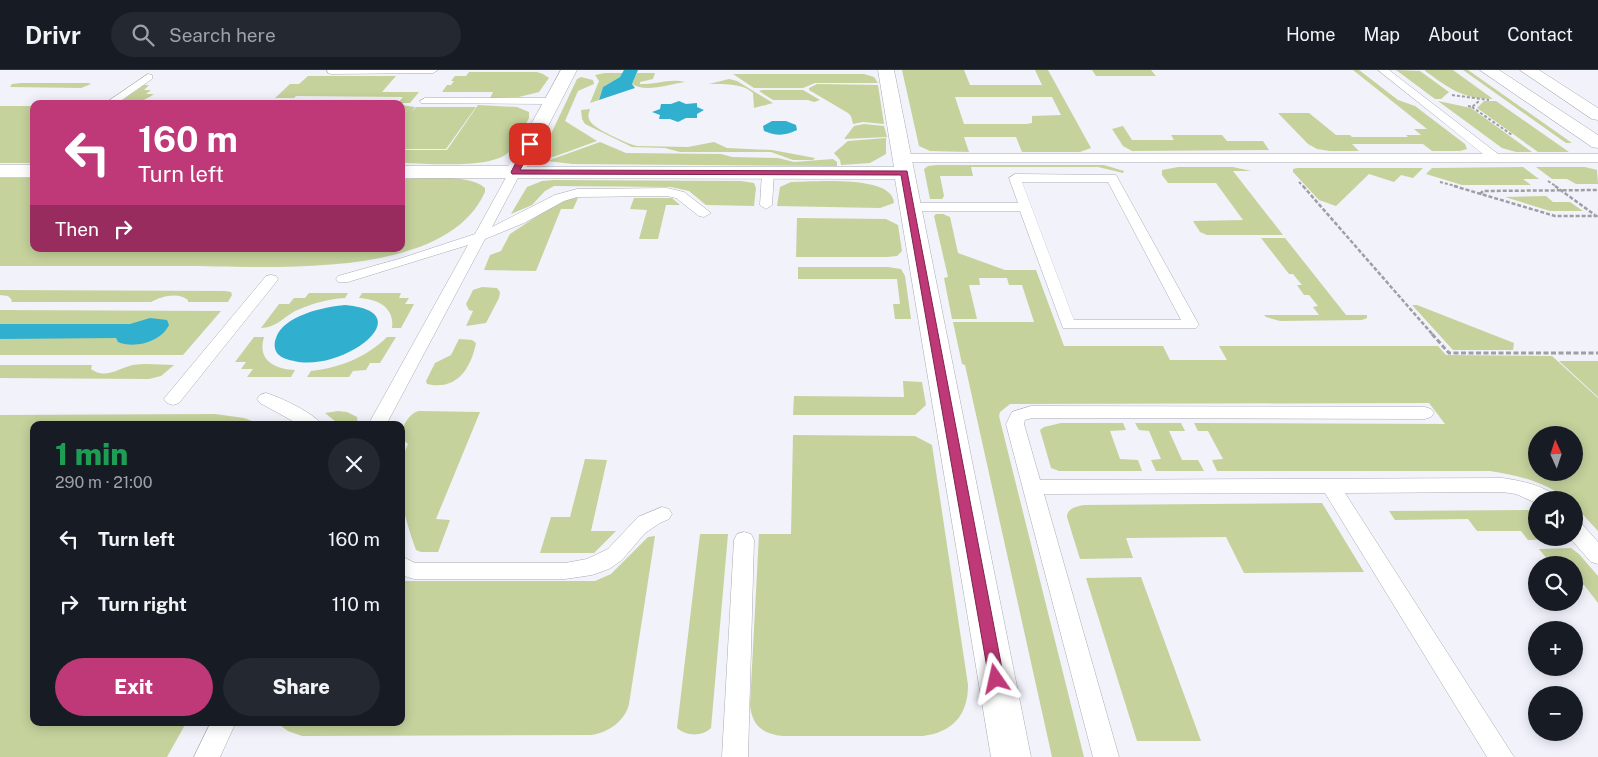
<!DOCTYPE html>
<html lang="en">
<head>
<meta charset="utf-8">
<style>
	:root { --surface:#171b24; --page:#242831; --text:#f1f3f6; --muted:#9ea1a6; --line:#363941; --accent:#bf3877 }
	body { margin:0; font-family:"Public Sans",sans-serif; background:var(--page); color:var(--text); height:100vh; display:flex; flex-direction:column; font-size:19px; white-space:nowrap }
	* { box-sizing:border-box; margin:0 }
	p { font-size:16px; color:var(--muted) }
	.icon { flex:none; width:28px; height:28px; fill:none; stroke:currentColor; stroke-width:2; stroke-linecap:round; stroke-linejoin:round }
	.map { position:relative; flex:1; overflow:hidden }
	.drawer { position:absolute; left:30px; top:351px; width:375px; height:305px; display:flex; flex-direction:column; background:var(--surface); border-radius:10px; box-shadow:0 2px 12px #0003 }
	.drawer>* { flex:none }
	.top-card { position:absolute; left:30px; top:30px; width:375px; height:152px; border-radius:10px; box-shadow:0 2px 12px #0003; background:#bf3877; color:#fff; overflow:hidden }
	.needle { width:32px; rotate:357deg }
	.controls { position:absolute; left:1528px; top:356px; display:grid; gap:10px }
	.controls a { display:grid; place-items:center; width:55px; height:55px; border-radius:50%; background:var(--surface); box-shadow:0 2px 12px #0003; font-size:25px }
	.pin { position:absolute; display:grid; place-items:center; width:42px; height:42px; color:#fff; margin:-21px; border-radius:10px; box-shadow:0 2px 8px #0006 }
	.me { position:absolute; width:55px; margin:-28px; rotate:349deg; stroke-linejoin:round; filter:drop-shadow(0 0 4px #0008) }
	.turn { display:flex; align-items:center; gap:18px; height:105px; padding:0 25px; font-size:22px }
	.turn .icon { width:65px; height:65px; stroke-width:2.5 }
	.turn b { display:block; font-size:35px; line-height:42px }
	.then { display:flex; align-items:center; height:48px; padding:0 25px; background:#0003; gap:10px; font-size:19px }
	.round { display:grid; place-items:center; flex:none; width:52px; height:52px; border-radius:26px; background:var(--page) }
	.summary { display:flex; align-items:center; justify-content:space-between; height:85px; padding:0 25px }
	h1 { font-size:30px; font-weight:800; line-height:38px; color:#1e9e55 }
	.button { display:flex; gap:10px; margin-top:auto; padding:10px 25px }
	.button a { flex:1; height:58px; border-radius:30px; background:var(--accent); color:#fff; font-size:20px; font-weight:800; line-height:58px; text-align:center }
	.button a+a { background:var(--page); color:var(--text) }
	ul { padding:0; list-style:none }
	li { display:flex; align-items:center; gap:15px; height:65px; padding:0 25px }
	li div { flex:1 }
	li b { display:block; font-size:19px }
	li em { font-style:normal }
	header { display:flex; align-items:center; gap:30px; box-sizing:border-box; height:70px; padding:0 25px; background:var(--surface); border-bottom:1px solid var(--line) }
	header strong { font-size:24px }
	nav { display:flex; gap:28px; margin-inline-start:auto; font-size:18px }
	.search { width:350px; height:45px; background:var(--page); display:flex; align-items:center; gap:12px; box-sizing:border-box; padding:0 18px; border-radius:28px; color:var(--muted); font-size:19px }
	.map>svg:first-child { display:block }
	.green { fill:#c5d29c; fill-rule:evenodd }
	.water { fill:#30afce }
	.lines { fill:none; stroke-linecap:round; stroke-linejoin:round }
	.service-casing { stroke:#abacb3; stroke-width:1 }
	.minor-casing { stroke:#abacb3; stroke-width:1 }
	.secondary-casing { stroke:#abacb3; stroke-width:1 }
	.path-far2 { stroke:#9e9fa4; stroke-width:2; stroke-dasharray:3 2; stroke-linecap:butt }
	.path-far1 { stroke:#9e9fa4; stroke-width:2.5; stroke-dasharray:4 2; stroke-linecap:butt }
	.path { stroke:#9e9fa4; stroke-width:3; stroke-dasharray:5 2.5; stroke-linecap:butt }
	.service { fill:#fff; fill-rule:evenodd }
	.minor { fill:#fff; fill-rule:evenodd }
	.secondary { fill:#fff; fill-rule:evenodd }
	.route { fill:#bf3877; stroke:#7c244d }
</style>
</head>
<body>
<header>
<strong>Drivr</strong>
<div class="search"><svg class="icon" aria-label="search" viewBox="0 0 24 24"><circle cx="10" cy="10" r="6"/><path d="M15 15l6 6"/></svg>Search here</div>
<nav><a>Home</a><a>Map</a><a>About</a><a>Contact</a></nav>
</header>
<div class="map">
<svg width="1598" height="687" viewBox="0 0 1598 687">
	<rect width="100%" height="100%" fill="#f1f2fa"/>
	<path class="green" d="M 902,0 L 964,0 L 970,15 L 1042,15 L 1035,0 L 1048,0 L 1091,78 L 1080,82 L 1022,82 L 1016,67 L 964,67 L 969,82 L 930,81 L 919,76 ZM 955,27 L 1052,27 L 1061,45 L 1032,46 L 1032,53 L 1027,54 L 964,54 Z
		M 1092,0 L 1151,0 L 1156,6 L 1096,6 Z
		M 1353,0 L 1359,0 L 1398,30 L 1415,36 L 1465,74 L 1467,79 L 1460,81 L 1432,81 L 1423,74 L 1352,74 L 1359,81 L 1330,81 L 1317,79 L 1308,74 L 1278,43 L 1309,43 L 1336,65 L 1350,65 L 1352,67 L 1408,67 L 1406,65 L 1421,65 L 1414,59 L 1427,59 Z
		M 1396,0 L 1420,1 L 1449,22 L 1441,29 L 1435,29 Z
		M 1426,0 L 1453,0 L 1493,29 C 1462,29 1449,18 1425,1 Z
		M 1463,0 L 1468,0 L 1572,73 L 1566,73 Z
		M 469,2 L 537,2 L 543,4 L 549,8 L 539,22 L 519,27 L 490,28 L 493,22 L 442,22 L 447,15 L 451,15 L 454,11 L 451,11 L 455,6 L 466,6 Z
		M 605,3 L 623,3 L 620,7 L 603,17 L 599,30 L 590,33 L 599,11 L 595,5 Z
		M 637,3 L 655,3 L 653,9 L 640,12 L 640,14 C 656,15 669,8 685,12 C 670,14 645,23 632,14 Z
		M 733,4 L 864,4 L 874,7 L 878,13 L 815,13 L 803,18 L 754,18 Z
		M 308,6 L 396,6 L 382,22 L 419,22 L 410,33 L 398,33 L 403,27 L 296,26 L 294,28 L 275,28 L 290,14 L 299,14 Z
		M 581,7 L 593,10 L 594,14 L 578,21 L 565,51 L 597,71 L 545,90 L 541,85 L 577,9 Z
		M 729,9 L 737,11 L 773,33 L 754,38 L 753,23 C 743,13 723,14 709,14 Z
		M 21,13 L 88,13 L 91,14 L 81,18 L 10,17 L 12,14 Z
		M 817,14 L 878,15 L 884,54 L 863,52 L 853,54 L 851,46 L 848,43 L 809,20 L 809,18 Z
		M 144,15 L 149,15 L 144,20 L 151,20 L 146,24 L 154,24 C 142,33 132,34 117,34 Z
		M 762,20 L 803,20 L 820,30 L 814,32 L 808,30 L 773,30 L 759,21 Z
		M 1438,31 L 1471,38 L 1532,82 L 1516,82 L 1502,78 Z
		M 1484,31 L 1496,31 L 1569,82 L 1538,82 L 1477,38 Z
		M 401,35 L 415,37 L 412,42 L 416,37 L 476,37 L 446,79 L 401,79 Z
		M 478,35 L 517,37 L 529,42 L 529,48 C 523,59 517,74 509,82 C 490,100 428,93 401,93 L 401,80 L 447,80 Z
		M 0,36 L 34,36 L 34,93 L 0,93 Z
		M 590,39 C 589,43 587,46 590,51 C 594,59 628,74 637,76 L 688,77 L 714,72 L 727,78 L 772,80 L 815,88 L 813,90 L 793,90 L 771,82 L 680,82 L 665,78 L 632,77 L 585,54 L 582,49 L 581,40 Z
		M 864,54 L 884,56 L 887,67 L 844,69 L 854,56 Z
		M 1123,56 L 1132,70 L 1174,70 L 1171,65 L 1222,65 L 1227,71 L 1263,71 L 1269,80 L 1132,81 L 1123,76 L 1112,59 Z
		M 886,68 L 886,84 L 870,93 L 841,95 L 840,90 L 834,83 L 848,71 Z
		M 600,72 L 626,83 L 721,84 L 732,87 L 778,88 L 794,92 L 833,89 L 837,92 L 837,96 L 573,94 L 547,91 Z
		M 937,95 L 1104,95 L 1124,101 L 1123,103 L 1098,97 L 971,97 L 973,106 L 940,106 L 944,126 L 942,129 L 930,129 L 924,99 L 928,96 Z
		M 1178,97 L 1233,97 L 1251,101 L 1233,101 L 1283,165 L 1207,165 L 1200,162 L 1193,151 L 1243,150 L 1216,113 L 1168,113 L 1162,105 L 1162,100 Z
		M 1523,97 L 1539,109 L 1523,109 L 1531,115 L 1462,115 L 1426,104 L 1432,98 Z
		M 1536,97 L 1585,97 L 1597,100 L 1598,114 L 1576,114 L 1567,109 L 1552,109 Z
		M 1297,98 L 1423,98 L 1413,108 L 1401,105 L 1394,112 L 1369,104 L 1336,136 L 1319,130 L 1293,102 L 1293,99 Z
		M 0,108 L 34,108 L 34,179 L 401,179 L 401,109 C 423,109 468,103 485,118 L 485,122 C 445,212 264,196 183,196 C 122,196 61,196 0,196 Z
		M 554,110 L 741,111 L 754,113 L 756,118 L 754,136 L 706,135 L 689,121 L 671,117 L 554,116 L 545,121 L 532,135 L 511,144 L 527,117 L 542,111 Z
		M 791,112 C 811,112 893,104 894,133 L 880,138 L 777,136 L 780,117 Z
		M 1546,126 L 1553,132 L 1570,132 L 1583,141 L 1550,141 L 1505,127 Z
		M 578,128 L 573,139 L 561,139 L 536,201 L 484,200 L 490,185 L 501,181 L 510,164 L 563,129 Z
		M 634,128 L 672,128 L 680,135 L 666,135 L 658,169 L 639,169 L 647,140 L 630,139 Z
		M 936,144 L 943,144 L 950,147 L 958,183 L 1005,200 L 1036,200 L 1064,276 L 1163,276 L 1170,290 L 1227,290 L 1219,276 L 1438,276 L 1446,285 L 1552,286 L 1598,328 L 1598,461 L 1574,435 L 1574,430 L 1568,430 C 1546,412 1517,405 1490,401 L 1217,401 L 1212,390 L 1223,389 L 1208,361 L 1198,361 L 1194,353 L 1445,354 L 1429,333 L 1010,334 L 1000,342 L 999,346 L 1084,687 L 1052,687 L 965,295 L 962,294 L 953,252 L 1034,252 L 1022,215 L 1009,215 L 1007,208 L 979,208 L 980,215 L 969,215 L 977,249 L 952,249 L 944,208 L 948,207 L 934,146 ZM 1536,365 L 1574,365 L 1574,402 L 1536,402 Z
		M 797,148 L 886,149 L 898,155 L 902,181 L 897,186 L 887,187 L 796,187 Z
		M 1261,168 L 1285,168 L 1346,245 L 1367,245 L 1367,248 L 1362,250 L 1280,251 L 1266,247 L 1264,245 L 1319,245 L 1313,237 L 1318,236 L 1309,225 L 1304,225 L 1297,215 L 1302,215 L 1293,204 L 1289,204 Z
		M 798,197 L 888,197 L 901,199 L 905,206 L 911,249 L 895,249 L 893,234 L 900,234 L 897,209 L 798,209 Z
		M 482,217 L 497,218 L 500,222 L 499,228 L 486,253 L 466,256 L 473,241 L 469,240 L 466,234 L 473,220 Z
		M 0,220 L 225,221 L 231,222 L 232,225 L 228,232 L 188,232 L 188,230 C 178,222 162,226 151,232 L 11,232 L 12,230 L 8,226 L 0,225 Z
		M 309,223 L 348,223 L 345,228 C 327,229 311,234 295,241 C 283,248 275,258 261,258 L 279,234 L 289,234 L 294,228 L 305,228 Z
		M 362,223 L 401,223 L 399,228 L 409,228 L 405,234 L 414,234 L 401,258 L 392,258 C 395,237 377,229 359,228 Z
		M 1412,235 L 1417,235 L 1514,273 L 1513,280 L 1453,280 Z
		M 0,240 L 221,241 L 183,285 L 0,285 Z
		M 254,267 L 264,267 C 257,290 274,299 295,300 L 291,307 L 247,307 L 253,299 L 241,299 L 246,292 L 235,292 Z
		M 387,267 L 396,267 L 380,293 L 370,293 L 366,300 L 353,301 L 349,307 L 307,307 L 311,301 C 339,298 367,287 387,267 Z
		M 459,269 L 472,270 L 476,273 C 471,299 456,321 427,314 L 426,311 L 435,293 L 451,285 Z
		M 1559,291 L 1598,291 L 1598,327 Z
		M 0,295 L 92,295 L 91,299 C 105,310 119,298 133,295 C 146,293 161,295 174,295 L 161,306 L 149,309 L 0,308 Z
		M 903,311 L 922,312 L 926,335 L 915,345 L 793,345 L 794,326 L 904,327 Z
		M 338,341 L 347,342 L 357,347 L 358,355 L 340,355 L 325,343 Z
		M 419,341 L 480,342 L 436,449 L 450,450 L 438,482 L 421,482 L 416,480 C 404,447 392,407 408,374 L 401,368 C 401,357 409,343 419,341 Z
		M 215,344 L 244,348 L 263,355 L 34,355 L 34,652 L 186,653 L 167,687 L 0,687 L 0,345 Z
		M 1061,353 L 1123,353 L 1126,360 L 1110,361 L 1120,389 L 1138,390 L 1142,401 L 1059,401 L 1051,398 L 1040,360 L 1044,357 Z
		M 1135,353 L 1181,353 L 1185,361 L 1169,361 L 1182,390 L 1198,390 L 1204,401 L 1156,401 L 1151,390 L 1161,389 L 1149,361 L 1139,360 Z
		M 793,365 L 915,366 L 932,375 L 968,615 C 968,645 953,662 923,666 L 783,666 C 763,664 752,656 750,635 L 759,464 L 791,464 Z
		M 585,389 L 607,390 L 591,461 L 616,461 L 594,483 L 540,483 L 551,447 L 570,447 Z
		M 1322,433 L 1364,502 L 1244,503 L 1226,467 L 1126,468 L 1133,488 L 1080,489 L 1067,447 C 1067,439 1076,436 1084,435 Z
		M 1532,440 L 1536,442 L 1536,468 L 1562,468 L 1563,469 L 1528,470 L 1521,461 L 1477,461 L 1468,449 L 1395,450 L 1389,441 Z
		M 700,464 L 728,464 L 711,658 C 702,667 686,666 677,658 Z
		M 655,466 L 629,634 C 625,651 608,663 591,665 L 302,666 L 288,661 L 277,653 L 401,652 L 401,511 L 595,511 L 611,504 L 648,467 Z
		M 1571,478 L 1579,484 L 1598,506 L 1598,533 L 1584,515 L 1577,516 L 1574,512 L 1574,495 L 1552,495 L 1539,479 Z
		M 1141,507 L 1201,671 L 1137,671 L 1086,508 Z"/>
	<path class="water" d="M 624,0 L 638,0 L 632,14 L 635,18 L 599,30 L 603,17 L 620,7 Z
		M 679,31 L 686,34 L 697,33 L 697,37 L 704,40 L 697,44 L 697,48 L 686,48 L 678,52 L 670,49 L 659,49 L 660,45 L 652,42 L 660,39 L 661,34 L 671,34 Z
		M 772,51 L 786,51 L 796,55 L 797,60 C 785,66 776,66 764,61 L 763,56 Z
		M 345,235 C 424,242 342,303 294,291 C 288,290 281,288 277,283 C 274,278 274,273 276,268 C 284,245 324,237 345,235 Z
		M 150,248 L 167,250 L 169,255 C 161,272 134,279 118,272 L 116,268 L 0,269 L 0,254 L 130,254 Z"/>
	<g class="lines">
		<g class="service-casing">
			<path id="service" d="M 327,0 L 438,0 L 433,3 L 331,4 L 328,3 Z
				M 1378,0 L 1389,0 L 1498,84 L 1598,84 L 1598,92 L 902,92 L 896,88 L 902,84 L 1483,84 Z
				M 148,4 L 152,5 L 152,9 L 116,34 L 104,34 Z
				M 425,28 L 552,28 L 557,31 L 552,34 L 421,33 L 420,31 Z
				M 515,98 L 521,102 L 492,157 L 555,125 L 577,119 L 667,118 L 684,122 L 711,143 L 704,147 L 699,146 L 676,128 L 667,126 L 577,127 L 564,131 L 524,153 L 485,169 L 386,355 L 368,355 L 468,175 L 348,212 L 338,212 L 336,209 L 338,206 L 402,188 L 475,164 L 509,102 Z
				M 768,99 L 774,103 L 772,135 L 766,139 L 760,135 L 762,103 Z
				M 1015,104 L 1116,105 L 1199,255 L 1196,258 L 1063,258 L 1020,141 L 910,141 L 904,137 L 910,133 L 1018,133 L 1009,108 ZM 1022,112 L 1108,112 L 1181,250 L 1074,250 Z
				M 271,205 L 276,206 L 278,209 L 276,212 L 179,333 L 173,335 L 167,333 L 164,329 L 167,325 L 266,206 Z
				M 266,323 C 280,327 314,343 322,355 L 300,355 L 260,333 L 257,329 L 260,325 Z
				M 1031,336 L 1425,337 L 1431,339 L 1434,343 L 1431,347 L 1425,349 L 1032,348 L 1025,350 L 1024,354 L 1040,410 L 1502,408 C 1517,410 1550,416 1558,430 L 1536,430 L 1536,433 L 1516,424 L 1502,422 L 1345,423 L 1514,687 L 1487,687 L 1325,423 L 1044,424 L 1119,687 L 1093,687 L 1006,354 L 1012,342 Z
				M 662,437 L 669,439 L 672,444 L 669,449 L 660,453 L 645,463 L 622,490 L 609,499 L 592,505 L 565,509 L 414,509 L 401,505 L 401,486 L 415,493 L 565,493 L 587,489 L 608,479 L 638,447 Z
				M 1574,450 L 1581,453 L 1598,472 L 1598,494 L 1591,492 L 1570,468 L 1574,468 Z
				M 744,462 L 751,464 L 754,470 L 748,687 L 722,687 L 734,470 L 737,464 Z
				M 211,652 L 236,652 L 220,687 L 194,687 Z"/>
		</g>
		<g class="minor-casing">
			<path id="minor" d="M 561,0 L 577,0 L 527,97 L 894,97 L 878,0 L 894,0 L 1031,687 L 991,687 L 895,109 L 401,108 L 401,96 L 508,96 Z
				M 0,95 L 34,95 L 34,107 L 0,107 Z"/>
		</g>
		<g class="secondary-casing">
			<path id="secondary" d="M 1480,0 L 1499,0 L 1598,65 L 1598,78 L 1592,77 Z
				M 1520,0 L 1539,0 L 1598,38 L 1598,50 L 1592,49 Z"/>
		</g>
		<path class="path-far2" d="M 1452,25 L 1489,30
			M 1468,36 L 1472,37 L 1480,30
			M 1472,37 L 1512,65
			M 1548,111 L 1557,117
			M 1299,112 L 1304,117
			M 1440,112 L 1459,117"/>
		<path class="path-far1" d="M 1303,116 L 1433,265
			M 1454,116 L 1555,146 L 1598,146
			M 1555,116 L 1595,145
			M 1480,124 L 1483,121 L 1598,120"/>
		<path class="path" d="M 1432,264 L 1449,283 L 1598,283"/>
		<use href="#service" class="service"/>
		<use href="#minor" class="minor"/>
		<use href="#secondary" class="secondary"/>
	</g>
	<path class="route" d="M 527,72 L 534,74 L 520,100 L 907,101 L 1004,609 L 1002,614 L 996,616 L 991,614 L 989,609 L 901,105 L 512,104 L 511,102 Z"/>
</svg>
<div class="controls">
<a><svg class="needle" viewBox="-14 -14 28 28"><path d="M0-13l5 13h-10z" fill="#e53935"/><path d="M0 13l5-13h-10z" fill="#9ea1a6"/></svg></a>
<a><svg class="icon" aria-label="sound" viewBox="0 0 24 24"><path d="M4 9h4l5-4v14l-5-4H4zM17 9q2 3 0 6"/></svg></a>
<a><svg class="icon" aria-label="search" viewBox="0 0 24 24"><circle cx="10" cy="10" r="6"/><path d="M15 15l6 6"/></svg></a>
<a>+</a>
<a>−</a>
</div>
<div class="pin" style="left:530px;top:74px;background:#d93025"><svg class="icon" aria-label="arrive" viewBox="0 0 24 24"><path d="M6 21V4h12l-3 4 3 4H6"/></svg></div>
<svg class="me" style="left:996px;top:609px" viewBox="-20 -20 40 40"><path d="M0-17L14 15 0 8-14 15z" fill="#bf3877" stroke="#fff" stroke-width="4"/></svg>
<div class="top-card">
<div class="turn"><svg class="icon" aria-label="left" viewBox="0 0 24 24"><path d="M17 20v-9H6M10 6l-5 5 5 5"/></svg><div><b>160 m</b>Turn left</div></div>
<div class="then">Then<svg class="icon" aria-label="right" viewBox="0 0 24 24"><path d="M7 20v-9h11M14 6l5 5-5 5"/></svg></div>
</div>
<section class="drawer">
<div class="summary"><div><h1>1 min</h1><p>290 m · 21:00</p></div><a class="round"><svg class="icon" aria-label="close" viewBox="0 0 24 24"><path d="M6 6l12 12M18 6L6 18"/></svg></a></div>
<ul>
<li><svg class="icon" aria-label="left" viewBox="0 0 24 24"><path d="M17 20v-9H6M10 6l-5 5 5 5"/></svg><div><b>Turn left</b></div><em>160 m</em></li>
<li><svg class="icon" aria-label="right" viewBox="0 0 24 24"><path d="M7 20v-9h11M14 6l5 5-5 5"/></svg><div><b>Turn right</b></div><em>110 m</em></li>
</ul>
<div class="button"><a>Exit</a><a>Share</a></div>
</section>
</div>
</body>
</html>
